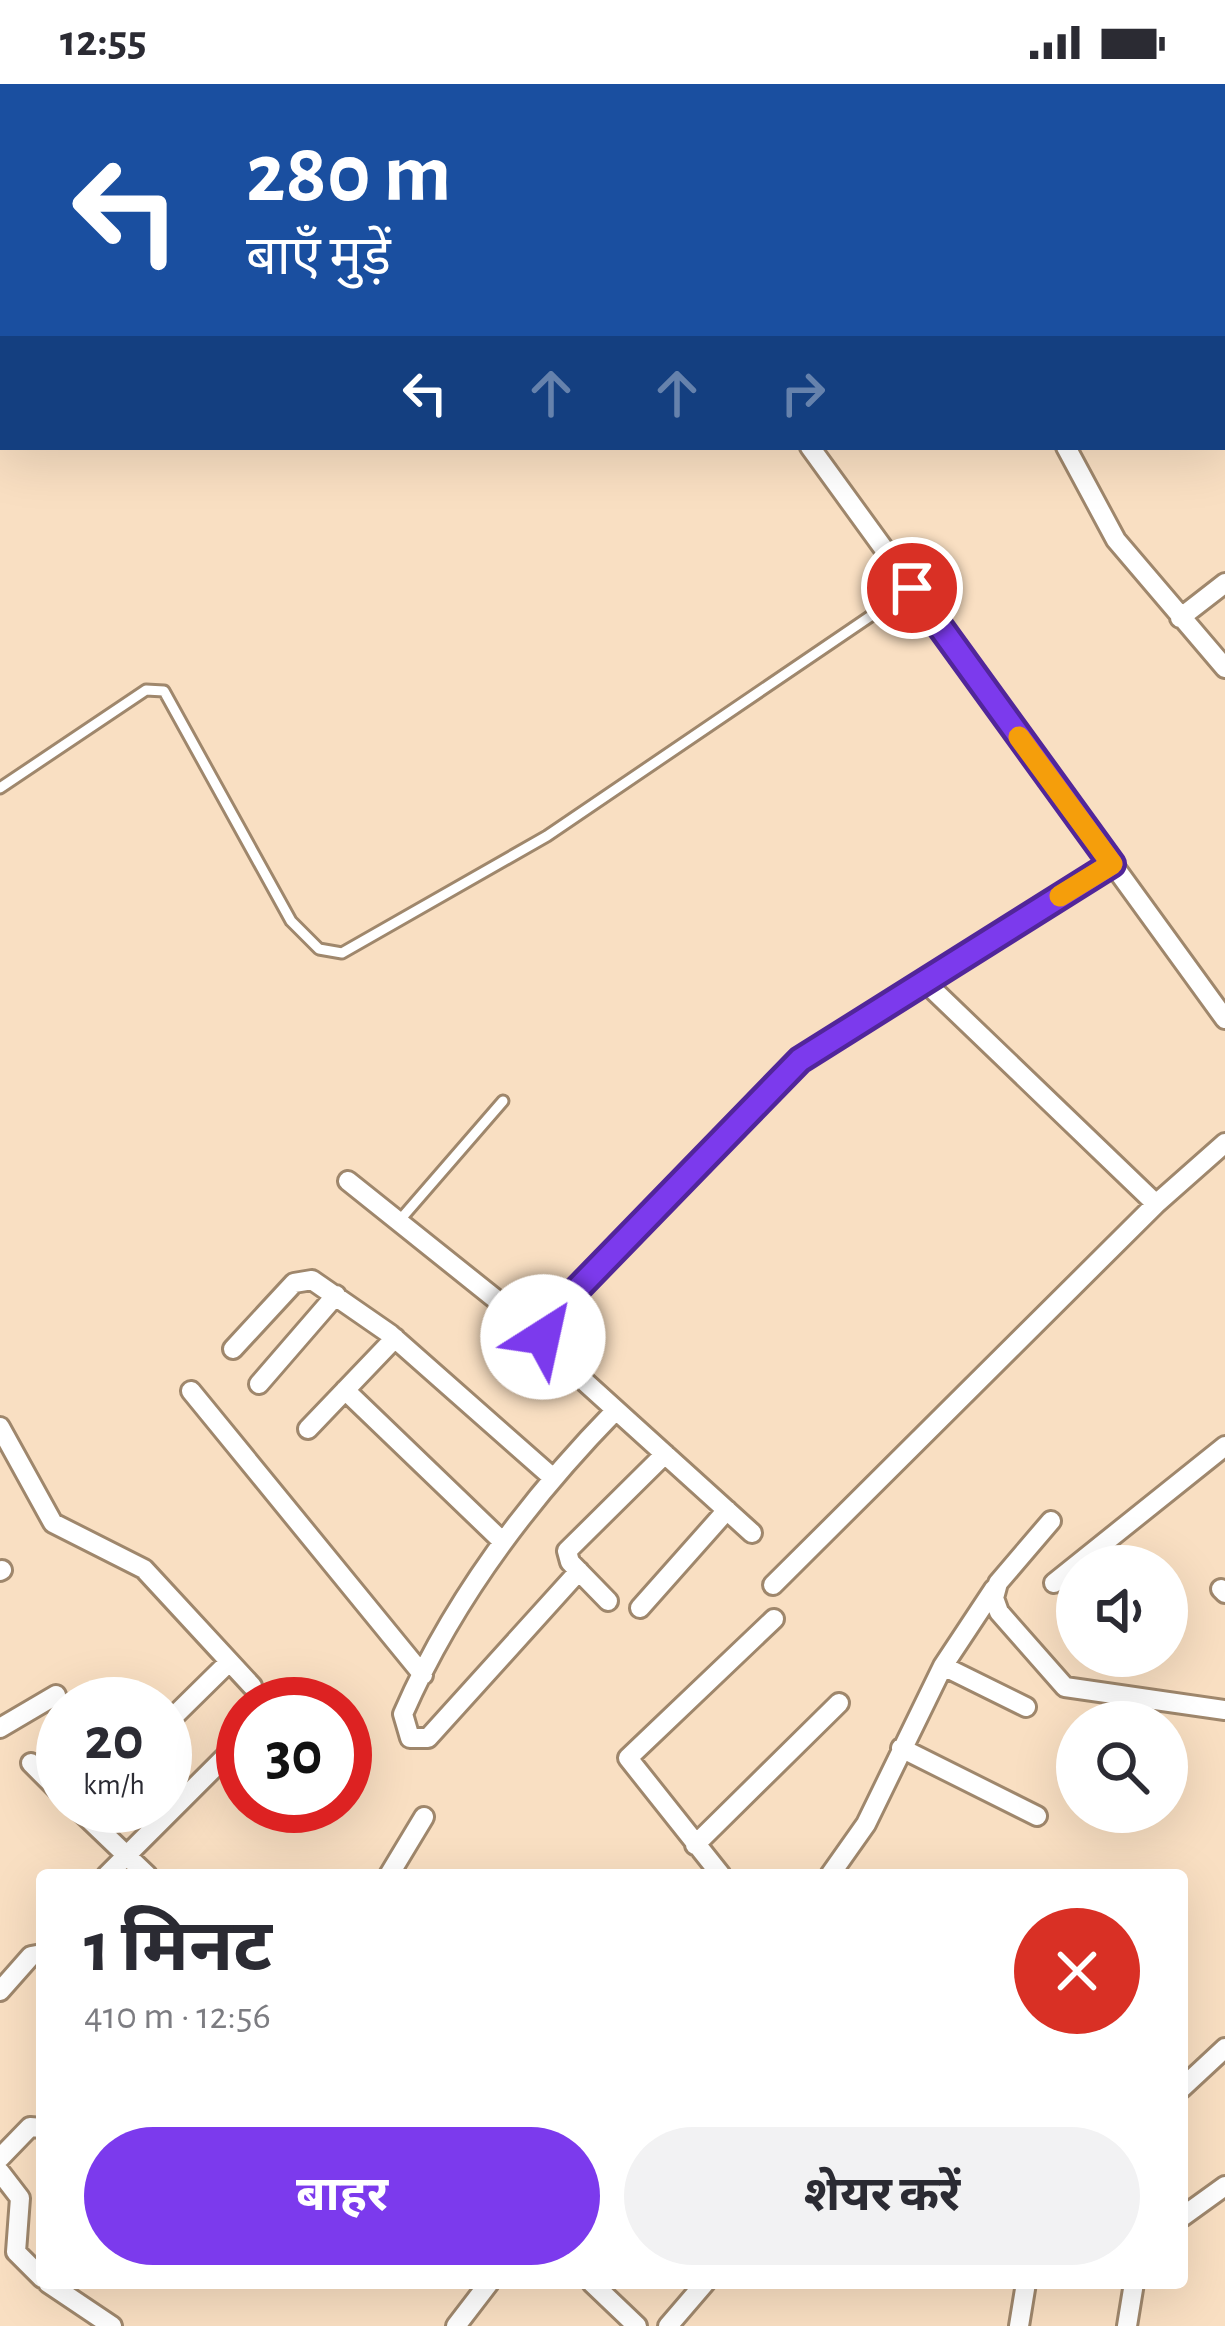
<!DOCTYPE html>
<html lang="hi">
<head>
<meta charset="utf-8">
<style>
	:root { --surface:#fff; --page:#f2f2f3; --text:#2b2b33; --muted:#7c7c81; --accent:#7c3aed }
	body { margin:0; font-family:"Alegreya Sans","Noto Sans Devanagari",sans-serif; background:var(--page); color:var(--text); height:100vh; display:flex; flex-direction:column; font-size:45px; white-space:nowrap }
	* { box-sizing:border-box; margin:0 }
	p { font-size:39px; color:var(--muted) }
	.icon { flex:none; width:66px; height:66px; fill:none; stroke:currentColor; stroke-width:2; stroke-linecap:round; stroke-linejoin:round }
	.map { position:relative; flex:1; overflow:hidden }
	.drawer { position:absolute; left:36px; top:1785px; width:1152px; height:420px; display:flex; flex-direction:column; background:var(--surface); border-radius:12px; box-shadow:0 12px 48px #0002 }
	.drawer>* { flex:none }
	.hud { position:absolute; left:0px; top:0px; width:1227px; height:366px; box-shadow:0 12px 48px #0002; background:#1a4fa0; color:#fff; overflow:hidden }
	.tools { position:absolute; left:1056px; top:1461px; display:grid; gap:24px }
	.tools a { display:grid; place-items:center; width:132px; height:132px; border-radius:50%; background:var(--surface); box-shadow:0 12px 48px #0002; font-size:60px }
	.speed { position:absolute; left:36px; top:1593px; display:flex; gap:24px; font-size:60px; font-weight:700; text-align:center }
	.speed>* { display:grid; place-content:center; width:156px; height:156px; border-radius:50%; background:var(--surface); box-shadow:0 12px 48px #0002; line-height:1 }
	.speed small { font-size:30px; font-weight:400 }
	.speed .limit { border:18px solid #d22; background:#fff; color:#111 }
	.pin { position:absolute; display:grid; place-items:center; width:102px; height:102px; color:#fff; margin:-51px; border:6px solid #fff; border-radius:50%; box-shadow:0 3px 12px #0007 }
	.me { position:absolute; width:132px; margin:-66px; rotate:35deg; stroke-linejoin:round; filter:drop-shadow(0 0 9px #0008) }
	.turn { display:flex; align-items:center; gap:42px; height:252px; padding:0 48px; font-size:54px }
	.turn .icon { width:156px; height:156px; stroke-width:2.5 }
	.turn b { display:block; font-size:84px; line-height:102px }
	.lanes { display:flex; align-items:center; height:114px; padding:0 48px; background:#0003; justify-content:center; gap:60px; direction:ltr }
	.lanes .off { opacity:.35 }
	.round { display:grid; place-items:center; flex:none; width:126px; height:126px; border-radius:63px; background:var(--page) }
	.summary { display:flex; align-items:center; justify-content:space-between; height:204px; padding:0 48px }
	h1 { font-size:72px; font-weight:700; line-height:90px }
	.primary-button { display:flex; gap:24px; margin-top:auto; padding:24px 48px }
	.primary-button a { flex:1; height:138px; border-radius:72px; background:var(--accent); color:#fff; font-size:48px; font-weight:700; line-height:138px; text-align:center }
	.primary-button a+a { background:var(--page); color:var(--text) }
	.status { display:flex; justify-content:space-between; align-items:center; height:84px; padding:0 60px; background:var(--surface); direction:ltr }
	.status svg { height:33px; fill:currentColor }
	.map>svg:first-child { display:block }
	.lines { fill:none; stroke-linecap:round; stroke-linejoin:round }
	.service-casing { stroke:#9f876c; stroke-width:15 }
	.minor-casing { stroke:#9f876c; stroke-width:24 }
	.service { stroke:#fff; stroke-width:9 }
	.minor { stroke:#fff; stroke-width:18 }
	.route-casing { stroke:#51269a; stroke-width:30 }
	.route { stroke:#7c3aed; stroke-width:21 }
	.slow { stroke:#f59e0b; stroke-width:21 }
</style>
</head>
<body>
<div class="status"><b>12:55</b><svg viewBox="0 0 49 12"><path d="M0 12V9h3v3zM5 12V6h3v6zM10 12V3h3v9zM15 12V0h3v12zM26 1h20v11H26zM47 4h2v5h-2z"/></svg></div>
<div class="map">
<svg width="1225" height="2242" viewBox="0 0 1225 2242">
	<rect width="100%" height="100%" fill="#f9dfc2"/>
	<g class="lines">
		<g class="service-casing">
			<path id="service" d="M 0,704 L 146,606 L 164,607 L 291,837 L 319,865 L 342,869 L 547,752 L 912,504
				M 399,1137 L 503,1017"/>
		</g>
		<g class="minor-casing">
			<path id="minor" d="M 895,0 L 897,3
				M 1023,3 L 1026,0
				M 1224,93 L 1225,93
				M 810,363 L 1225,935
				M 1066,363 L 1116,456 L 1225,584
				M 1180,534 L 1225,499
				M 924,897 L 1156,1120
				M 348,1097 L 543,1253
				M 233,1265 L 294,1199 L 312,1196 L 390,1250 L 552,1393
				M 259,1300 L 336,1211
				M 345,1306 L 502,1457
				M 191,1307 L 423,1591
				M 0,1343 L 53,1439 L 144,1485 L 252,1602
				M 308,1345 L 395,1254
				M 1051,1437 L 998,1499 L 994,1514 L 999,1528 L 1065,1603 L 1225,1626
				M 752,1449 L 552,1268 L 543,1253 L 546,1239 L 800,977 L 1112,780
				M 0,1487 L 2,1486
				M 579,1487 L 428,1654 L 410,1654 L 403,1630 C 453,1515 529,1415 616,1326
				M 1054,1499 L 1225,1362
				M 773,1501 L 1156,1120 L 1225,1059
				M 1221,1505 L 1225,1509
				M 608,1517 L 570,1478 L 567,1467 L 665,1370
				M 640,1524 L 727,1426
				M 943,1582 L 1026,1623
				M 165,1641 L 229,1578
				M 0,1644 L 56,1611
				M 901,1664 L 1037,1732
				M 31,1679 L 63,1711
				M 75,1722 L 147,1791
				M 695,1761 L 839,1619
				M 107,1791 L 236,1662
				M 389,1791 L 424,1733
				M 721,1791 L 628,1674 L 774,1535
				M 830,1791 L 866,1740 L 943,1582 L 994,1505
				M 0,1907 L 31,1872 L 42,1870
				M 1182,2004 L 1225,1964
				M 0,2074 L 30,2043 L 42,2044
				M 0,2088 L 20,2114 L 16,2168 L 42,2194
				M 1182,2133 L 1225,2102
				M 48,2199 L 112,2242
				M 592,2199 L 637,2242
				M 456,2242 L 489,2199
				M 668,2242 L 705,2199
				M 1019,2242 L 1026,2199
				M 1127,2242 L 1134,2199"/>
		</g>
		<use href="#service" class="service"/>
		<use href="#minor" class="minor"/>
	</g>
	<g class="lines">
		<g class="route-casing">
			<path id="route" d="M 543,1253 L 556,1227 L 800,976 L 1112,780 L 912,504"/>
		</g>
		<use href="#route" class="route"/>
		<path class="slow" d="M 1019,653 L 1112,780 L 1060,812"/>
	</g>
</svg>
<div class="tools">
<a><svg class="icon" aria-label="sound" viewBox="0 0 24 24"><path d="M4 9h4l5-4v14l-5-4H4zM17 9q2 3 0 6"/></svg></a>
<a><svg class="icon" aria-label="search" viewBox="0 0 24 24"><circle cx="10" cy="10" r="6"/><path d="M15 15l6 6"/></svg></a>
</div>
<div class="speed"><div>20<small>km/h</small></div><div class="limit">30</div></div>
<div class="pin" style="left:912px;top:504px;background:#d93025"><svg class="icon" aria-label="arrive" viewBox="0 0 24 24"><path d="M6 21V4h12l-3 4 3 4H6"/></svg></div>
<svg class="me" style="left:543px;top:1253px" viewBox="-20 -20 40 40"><circle r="19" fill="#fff"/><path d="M0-13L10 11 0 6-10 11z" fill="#7c3aed"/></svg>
<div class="hud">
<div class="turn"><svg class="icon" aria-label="left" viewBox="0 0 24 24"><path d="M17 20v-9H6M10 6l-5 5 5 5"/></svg><div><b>280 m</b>बाएँ मुड़ें</div></div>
<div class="lanes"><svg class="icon" aria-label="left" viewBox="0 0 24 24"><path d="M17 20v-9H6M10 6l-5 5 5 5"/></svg><svg class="icon off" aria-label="ahead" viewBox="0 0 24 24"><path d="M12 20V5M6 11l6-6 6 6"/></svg><svg class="icon off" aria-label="ahead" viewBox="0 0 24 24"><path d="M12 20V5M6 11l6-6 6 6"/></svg><svg class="icon off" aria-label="right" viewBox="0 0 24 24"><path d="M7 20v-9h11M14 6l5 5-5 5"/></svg></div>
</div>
<section class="drawer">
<div class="summary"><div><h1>1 मिनट</h1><p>410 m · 12:56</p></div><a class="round" style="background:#d93025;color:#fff"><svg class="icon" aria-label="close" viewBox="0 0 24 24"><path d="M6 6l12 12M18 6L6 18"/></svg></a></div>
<div class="primary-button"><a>बाहर</a><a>शेयर करें</a></div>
</section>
</div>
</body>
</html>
